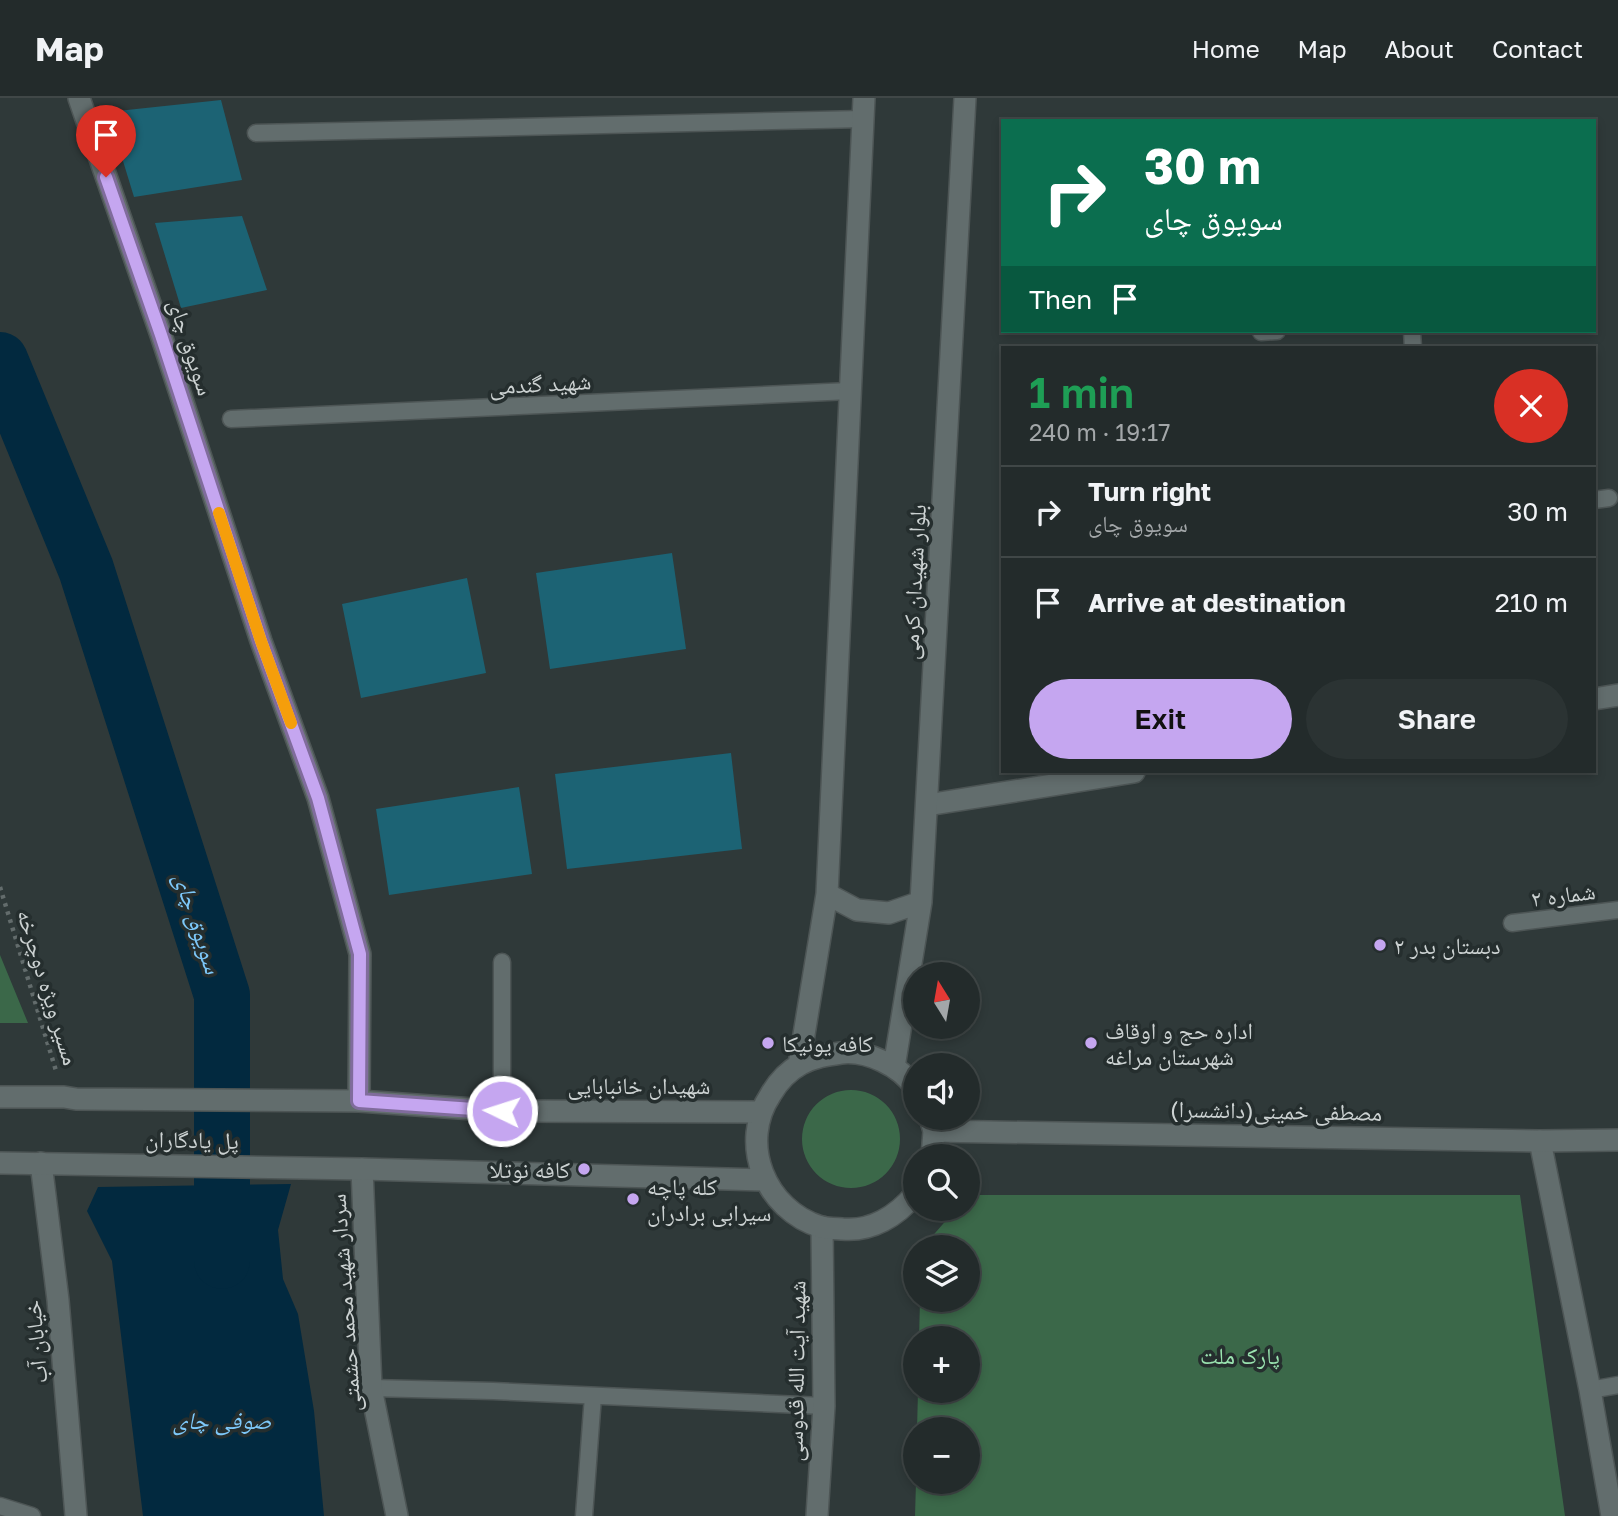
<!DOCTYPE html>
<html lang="en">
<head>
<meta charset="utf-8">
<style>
	:root { --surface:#232b2b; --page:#2b3333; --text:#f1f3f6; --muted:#a3a7a9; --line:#404747; --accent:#c5a6f0 }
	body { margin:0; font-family:"Golos Text","Noto Naskh Arabic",sans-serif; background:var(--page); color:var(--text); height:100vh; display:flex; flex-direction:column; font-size:26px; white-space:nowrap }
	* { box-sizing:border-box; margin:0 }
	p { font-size:23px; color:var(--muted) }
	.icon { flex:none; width:38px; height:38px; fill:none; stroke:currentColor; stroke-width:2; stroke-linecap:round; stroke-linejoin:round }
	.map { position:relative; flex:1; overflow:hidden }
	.details { position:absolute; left:1001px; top:248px; width:595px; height:427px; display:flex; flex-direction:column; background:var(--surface); border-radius:0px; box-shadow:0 4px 10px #0003,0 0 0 2px var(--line) }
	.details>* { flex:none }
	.top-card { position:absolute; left:1001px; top:21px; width:595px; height:214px; border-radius:0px; box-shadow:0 4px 10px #0003,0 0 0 2px var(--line); background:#0b6e4f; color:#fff; overflow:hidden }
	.needle { width:46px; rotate:349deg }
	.buttons { position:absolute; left:903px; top:864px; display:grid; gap:14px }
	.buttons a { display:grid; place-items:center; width:77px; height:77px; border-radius:50%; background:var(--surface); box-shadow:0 4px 10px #0003,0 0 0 2px var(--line); font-size:35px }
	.pin { position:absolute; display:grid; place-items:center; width:60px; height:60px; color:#fff; margin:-72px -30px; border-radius:50% 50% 50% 0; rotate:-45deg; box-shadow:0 0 7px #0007 }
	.pin .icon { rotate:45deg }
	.me { position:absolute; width:77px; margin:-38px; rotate:274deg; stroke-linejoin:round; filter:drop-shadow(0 0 5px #0008) }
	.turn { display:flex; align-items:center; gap:24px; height:147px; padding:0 28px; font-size:32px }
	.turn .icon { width:91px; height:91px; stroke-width:2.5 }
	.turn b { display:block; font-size:49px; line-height:60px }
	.then { display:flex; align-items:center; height:66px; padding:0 28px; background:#0003; gap:14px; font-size:26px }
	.round { display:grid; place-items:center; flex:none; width:74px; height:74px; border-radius:37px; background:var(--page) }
	.overview { display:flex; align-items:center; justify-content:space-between; height:119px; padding:0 28px }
	h1 { font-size:42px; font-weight:600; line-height:52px; color:#1e9e55 }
	.cta { display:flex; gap:14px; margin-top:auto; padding:14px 28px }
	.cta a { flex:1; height:80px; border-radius:42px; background:var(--accent); color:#111; font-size:28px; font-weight:600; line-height:80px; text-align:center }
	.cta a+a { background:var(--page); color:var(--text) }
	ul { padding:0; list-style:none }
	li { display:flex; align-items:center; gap:21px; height:91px; padding:0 28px; border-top:2px solid var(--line) }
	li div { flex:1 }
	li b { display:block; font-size:26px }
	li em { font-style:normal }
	header { display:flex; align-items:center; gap:42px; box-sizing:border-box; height:98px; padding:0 35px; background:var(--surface); border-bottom:2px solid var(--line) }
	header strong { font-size:33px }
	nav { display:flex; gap:38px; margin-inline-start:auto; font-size:24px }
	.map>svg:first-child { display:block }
	.green { fill:#3b6849 }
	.water { fill:#02293f }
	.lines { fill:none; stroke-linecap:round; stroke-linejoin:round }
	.river { stroke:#02293f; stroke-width:56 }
	.building { fill:#1c6374 }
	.service-casing { stroke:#4d5555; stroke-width:19 }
	.minor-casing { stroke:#4d5555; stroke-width:24 }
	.tertiary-casing { stroke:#4d5555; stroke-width:24 }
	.secondary-casing { stroke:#4d5555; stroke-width:24 }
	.path { stroke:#636c6c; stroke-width:4.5; stroke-dasharray:3.5 5; stroke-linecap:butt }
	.service { stroke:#626d6d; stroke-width:16 }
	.minor { stroke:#626d6d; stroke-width:21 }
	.tertiary { stroke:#626d6d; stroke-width:21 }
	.secondary { stroke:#626d6d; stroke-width:21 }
	.route-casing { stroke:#806c9c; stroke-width:18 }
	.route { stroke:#c5a6f0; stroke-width:12 }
	.slow { stroke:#f59e0b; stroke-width:12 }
	.poi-dot { fill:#c5a6f0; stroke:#252e2e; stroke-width:2.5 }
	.labels { text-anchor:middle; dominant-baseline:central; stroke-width:7; stroke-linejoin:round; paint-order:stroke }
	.street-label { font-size:23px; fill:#ccd2d2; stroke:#252e2e }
	.poi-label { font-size:23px; fill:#ccd2d2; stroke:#252e2e; text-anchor:start }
	.park-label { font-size:23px; fill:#9ae4b0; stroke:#252e2e }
	.water-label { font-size:24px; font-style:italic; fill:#7dc8f9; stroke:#252e2e }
</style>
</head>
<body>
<header>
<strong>Map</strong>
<nav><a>Home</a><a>Map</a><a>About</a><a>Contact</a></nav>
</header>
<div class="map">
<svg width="1618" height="1418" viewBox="0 0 1618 1418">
	<rect width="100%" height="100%" fill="#2f3939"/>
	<path class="green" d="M 0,857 L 28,925 L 0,925 Z
		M802 1041a49 49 0 1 1 98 0a49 49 0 1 1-98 0Z
		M 969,1097 L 1520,1097 L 1565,1418 L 915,1418 L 916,1384 L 968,1384 L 968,1332 L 917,1332 L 918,1293 L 968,1293 L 968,1241 L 919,1241 L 920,1202 L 968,1202 L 968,1150 L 922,1150 L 956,1111 L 968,1111 L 968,1099 Z"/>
	<path class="water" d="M 291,1086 L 278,1132 L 283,1181 L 298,1216 L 314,1313 L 324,1418 L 143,1418 L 112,1163 L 87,1113 L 98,1089 Z"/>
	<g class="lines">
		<path class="river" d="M 0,262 L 86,471 L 222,897 L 222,1163"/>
	</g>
	<path class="building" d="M 221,2 L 242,82 L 134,99 L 108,14 Z
		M 242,118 L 267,192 L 181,210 L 155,125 Z
		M 672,455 L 686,551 L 550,571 L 536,475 Z
		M 467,480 L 486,575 L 361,600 L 342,506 Z
		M 731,655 L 742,751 L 567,771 L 555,676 Z
		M 519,689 L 532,776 L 389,797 L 376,711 Z"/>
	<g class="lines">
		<g class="service-casing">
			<path id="service" d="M 256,35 L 863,21
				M 1412,233 L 1413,250
				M 1261,234 L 1277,233
				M 231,321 L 850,293
				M 1594,402 L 1609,400
				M 1512,825 L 1618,812
				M 502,1013 L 502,864
				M 371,1290 L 493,1293 L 824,1308
				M 1590,1292 L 1618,1287
				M 0,1408 L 32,1418
				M 584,1418 L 593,1298"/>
		</g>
		<g class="minor-casing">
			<path id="minor" d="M 79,0 L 161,237 L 261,543 L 318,700 L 360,856 L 359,1003
				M 1594,601 L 1618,597
				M 927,707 L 1134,674
				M 1540,1043 L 1590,1292 L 1612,1418
				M 362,1071 L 371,1290 L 397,1418"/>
		</g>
		<g class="tertiary-casing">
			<path id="tertiary" d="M 934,1033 L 1540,1043 L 1618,1042
				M 41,1065 L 58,1202 L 76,1418
				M 817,1418 L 824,1308 L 822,1129"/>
		</g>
		<g class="secondary-casing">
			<path id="secondary" d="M 827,796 L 857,812 L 889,815 L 921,804
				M 799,967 L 827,796 L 864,0
				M 894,969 L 921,804 L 965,0
				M 915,990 C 901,968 867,952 841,955 C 827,957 814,959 801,966 C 788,973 778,984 771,996 C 738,1045 765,1112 821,1129 C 827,1131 835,1130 842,1131 C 871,1134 897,1118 915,1096
				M 0,999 L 64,999 L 76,1001 L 359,1003 L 502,1013 L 761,1014
				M 930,1020 L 934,1033 L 932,1059
				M 0,1065 L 362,1071 L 764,1082"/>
		</g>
		<path class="path" d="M 0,789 L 57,976"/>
		<use href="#service" class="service"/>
		<use href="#minor" class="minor"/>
		<use href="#tertiary" class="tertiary"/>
		<use href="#secondary" class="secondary"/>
	</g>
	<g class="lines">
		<g class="route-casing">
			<path id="route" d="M 106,79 L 161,237 L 261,543 L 318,700 L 360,856 L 359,1003 L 502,1013"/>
		</g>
		<use href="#route" class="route"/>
		<path class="slow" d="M 219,415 L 261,543 L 291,625"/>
	</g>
	<g class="poi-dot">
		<circle cx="1380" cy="847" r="7"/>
		<circle cx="768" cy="945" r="7"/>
		<circle cx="1091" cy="945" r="7"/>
		<circle cx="584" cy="1071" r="7"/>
		<circle cx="633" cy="1101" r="7"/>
	</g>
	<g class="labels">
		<g class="street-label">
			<text transform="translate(192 249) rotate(72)">سویوق چای</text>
			<text transform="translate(540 285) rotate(-3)">شهید گندمی</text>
			<text transform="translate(913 484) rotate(-87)">بلوار شهیدان کرمی</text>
			<text transform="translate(1563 796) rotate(-7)">شماره ۲</text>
			<text transform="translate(49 889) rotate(73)">مسیر ویژه دوچرخه</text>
			<text x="639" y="987">شهیدان خانبابایی</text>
			<text transform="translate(1276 1012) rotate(1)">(دانشسرا)مصطفی خمینی</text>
			<text transform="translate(192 1041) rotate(1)">پل یادگاران</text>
			<text transform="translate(344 1205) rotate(-94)">سردار شهید محمد حشمتی</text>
			<text transform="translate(35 1244) rotate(-95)">خیابان آب</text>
			<text transform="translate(795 1273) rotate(-89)">شهید آیت الله قدوسی</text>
		</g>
		<g class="poi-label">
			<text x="1394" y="847">دبستان بدر ۲</text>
			<text x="1105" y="932">اداره حج و اوقاف<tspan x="1105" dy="26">شهرستان مراغه</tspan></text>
			<text x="782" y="945">کافه یونیکا</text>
			<text x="570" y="1071" text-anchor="end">کافه نوتلا</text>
			<text x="647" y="1088">کله پاچه<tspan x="647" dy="26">سیرابی برادران</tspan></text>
		</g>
		<g class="park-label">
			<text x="1240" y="1257">پارک ملت</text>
		</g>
		<g class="water-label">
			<text transform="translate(199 825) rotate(72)">سویوق چای</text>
			<text x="222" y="1321">صوفی چای</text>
		</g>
	</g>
</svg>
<div class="buttons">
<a><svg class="needle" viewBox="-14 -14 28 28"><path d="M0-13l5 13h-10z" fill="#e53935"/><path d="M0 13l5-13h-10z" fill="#a3a7a9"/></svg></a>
<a><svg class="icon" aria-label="sound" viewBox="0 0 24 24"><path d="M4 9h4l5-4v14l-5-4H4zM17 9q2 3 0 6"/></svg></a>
<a><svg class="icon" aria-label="search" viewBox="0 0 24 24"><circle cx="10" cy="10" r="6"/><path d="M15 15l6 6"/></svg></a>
<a><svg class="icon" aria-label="layers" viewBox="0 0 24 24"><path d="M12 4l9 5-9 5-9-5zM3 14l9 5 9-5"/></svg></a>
<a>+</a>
<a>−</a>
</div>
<div class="pin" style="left:106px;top:79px;background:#d93025"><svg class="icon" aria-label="arrive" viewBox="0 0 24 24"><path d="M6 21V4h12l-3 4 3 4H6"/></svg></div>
<svg class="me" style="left:502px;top:1013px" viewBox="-20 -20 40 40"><circle r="17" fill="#c5a6f0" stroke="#fff" stroke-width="3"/><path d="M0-11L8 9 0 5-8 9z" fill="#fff"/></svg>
<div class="top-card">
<div class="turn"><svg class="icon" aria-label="right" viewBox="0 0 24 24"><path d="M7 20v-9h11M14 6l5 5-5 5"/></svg><div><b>30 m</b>سویوق چای</div></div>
<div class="then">Then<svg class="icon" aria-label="arrive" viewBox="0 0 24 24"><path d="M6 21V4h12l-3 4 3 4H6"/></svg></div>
</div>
<section class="details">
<div class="overview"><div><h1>1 min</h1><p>240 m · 19:17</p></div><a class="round" style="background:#d93025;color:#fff"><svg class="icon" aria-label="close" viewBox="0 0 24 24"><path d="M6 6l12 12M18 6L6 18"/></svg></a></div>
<ul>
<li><svg class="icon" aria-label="right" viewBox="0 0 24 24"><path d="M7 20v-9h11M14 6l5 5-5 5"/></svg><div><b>Turn right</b><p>سویوق چای</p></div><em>30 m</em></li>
<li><svg class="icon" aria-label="arrive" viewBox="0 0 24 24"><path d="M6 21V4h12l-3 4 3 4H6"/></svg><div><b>Arrive at destination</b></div><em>210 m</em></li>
</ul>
<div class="cta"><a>Exit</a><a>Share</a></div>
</section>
</div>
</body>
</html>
